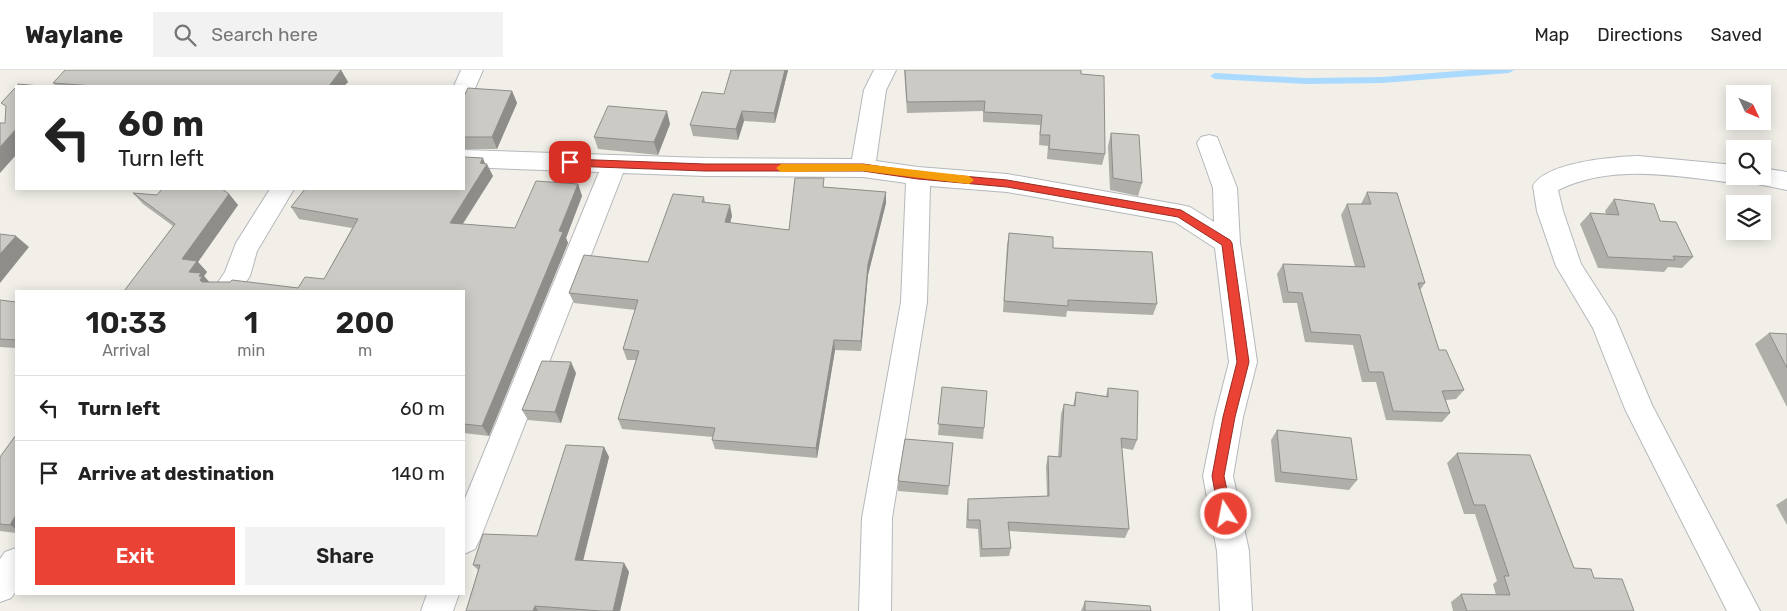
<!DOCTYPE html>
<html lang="en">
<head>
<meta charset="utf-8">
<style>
	:root { --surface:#fff; --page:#f2f2f2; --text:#222; --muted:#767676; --line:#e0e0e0; --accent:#ea4335 }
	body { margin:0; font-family:Rubik,sans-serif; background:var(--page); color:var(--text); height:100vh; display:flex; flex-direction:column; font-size:19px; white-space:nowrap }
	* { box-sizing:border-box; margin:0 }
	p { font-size:16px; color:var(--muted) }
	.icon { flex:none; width:28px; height:28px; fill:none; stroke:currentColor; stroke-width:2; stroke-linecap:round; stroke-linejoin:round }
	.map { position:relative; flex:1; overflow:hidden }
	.drawer { position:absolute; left:15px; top:220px; width:450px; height:305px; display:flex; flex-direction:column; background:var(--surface); border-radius:0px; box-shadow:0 2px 12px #0003 }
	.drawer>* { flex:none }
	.top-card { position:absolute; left:15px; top:15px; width:450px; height:105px; border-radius:0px; box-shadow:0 2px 12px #0003; background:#fff; color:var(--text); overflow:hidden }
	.needle { width:32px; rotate:134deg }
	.tools { position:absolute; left:1726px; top:15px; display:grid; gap:10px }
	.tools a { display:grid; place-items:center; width:45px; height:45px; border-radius:0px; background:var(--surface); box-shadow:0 2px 12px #0003; font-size:25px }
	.pin { position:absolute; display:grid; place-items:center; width:42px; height:42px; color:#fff; margin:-21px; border-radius:10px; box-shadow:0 2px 8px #0006 }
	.me { position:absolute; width:55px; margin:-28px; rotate:349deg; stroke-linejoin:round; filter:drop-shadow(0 0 4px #0008) }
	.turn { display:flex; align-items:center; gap:18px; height:105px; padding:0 20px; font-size:22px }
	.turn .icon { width:65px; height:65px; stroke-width:2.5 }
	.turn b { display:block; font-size:35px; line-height:42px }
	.eta { display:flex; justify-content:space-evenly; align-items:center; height:85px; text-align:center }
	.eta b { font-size:30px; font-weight:600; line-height:35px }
	.action { display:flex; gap:10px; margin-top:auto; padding:10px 20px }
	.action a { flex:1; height:58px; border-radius:0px; background:var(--accent); color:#fff; font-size:20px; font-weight:600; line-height:58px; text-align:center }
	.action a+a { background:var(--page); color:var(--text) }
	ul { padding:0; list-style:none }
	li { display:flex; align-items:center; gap:15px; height:65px; padding:0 20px; border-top:1px solid var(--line) }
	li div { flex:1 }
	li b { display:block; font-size:19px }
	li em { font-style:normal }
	header { display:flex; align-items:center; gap:30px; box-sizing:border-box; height:70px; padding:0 25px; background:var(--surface); border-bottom:1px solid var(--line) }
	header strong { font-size:24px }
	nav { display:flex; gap:28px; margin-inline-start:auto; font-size:18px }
	.search { width:350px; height:45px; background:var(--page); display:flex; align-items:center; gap:12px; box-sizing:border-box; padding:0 18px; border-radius:0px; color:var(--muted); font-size:19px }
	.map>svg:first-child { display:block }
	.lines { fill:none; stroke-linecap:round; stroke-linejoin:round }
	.stream { fill:#aadaff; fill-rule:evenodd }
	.minor-casing { stroke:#b5b8bc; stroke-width:2 }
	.minor { fill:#fff; fill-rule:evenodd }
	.wall { fill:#afaea9 }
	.shaded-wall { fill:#8f8d8a }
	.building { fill:#cccac5; stroke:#8f8d8a }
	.route { fill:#ea4335; stroke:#982c22 }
	.slow { fill:#f59e0b }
</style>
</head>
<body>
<header>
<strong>Waylane</strong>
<div class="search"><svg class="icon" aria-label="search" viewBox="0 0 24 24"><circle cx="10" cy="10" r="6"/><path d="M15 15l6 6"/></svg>Search here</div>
<nav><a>Map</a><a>Directions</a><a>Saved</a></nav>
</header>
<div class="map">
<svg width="1787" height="541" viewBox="0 0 1787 541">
	<rect width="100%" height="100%" fill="#f1efe8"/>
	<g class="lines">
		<path class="stream" d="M 1470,0 L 1514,0 L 1509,3 L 1382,13 L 1306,14 L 1215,9 L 1210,6 L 1215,3 L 1306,8 L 1382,7 Z"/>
		<g class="minor-casing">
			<path id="minor" d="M 461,0 L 483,0 L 472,25 L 464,28 L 464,16 L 454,16 Z
				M 874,0 L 896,0 L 886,20 L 876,91 L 918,97 L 1007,104 L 1181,135 L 1190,137 L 1214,152 L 1213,118 L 1197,73 L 1201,67 L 1209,65 L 1217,67 L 1237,118 L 1240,173 L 1257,292 L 1243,347 L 1233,406 L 1249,481 L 1252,541 L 1220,541 L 1217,481 L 1203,406 L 1215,347 L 1229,292 L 1215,178 L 1175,152 L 1007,122 L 930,116 L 927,232 L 892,448 L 891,541 L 859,541 L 862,448 L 901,232 L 906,113 L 863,107 L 705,106 L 623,103 L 480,469 L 475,479 L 464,484 L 464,431 L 599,102 L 464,97 L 464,80 L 705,88 L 852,89 L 864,20 Z
				M 1638,86 L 1735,95 L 1735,106 L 1762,106 L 1762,98 L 1787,102 L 1787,120 L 1747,112 L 1745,108 L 1735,113 C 1676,106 1613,93 1558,120 L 1563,141 L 1581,194 L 1615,247 L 1652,335 L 1760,541 L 1727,541 L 1625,339 L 1593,258 L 1556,196 L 1537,141 L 1533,116 C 1546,92 1612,87 1638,86 Z
				M 270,119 L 294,119 L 257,181 L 250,206 L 240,221 L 212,221 L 225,202 L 236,173 Z
				M 16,478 L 16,521 L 11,528 L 0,532 L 0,489 L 5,482 Z
				M 427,524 L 459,524 L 453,541 L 421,541 Z"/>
		</g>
		<use href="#minor" class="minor"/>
	</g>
	<path class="wall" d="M 341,0 L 348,12 L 344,16 L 56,16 L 53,13 Z
		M 788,0 L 775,53 L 744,51 L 738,70 L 693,66 L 690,55 L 724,24 Z
		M 904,0 L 1081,0 L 1081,4 L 1105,84 L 1102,95 L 1047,89 L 1048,76 L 1039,75 L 1040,55 L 983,52 L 983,41 L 907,43 Z
		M 512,21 L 517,33 L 497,79 L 464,79 L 464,26 Z
		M 670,54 L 658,85 L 598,79 L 594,67 Z
		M 1111,63 L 1142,113 L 1138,126 L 1110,120 L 1108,76 Z
		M 485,94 L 493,106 L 463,154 L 515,158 L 578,114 L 582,126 L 566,168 L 568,173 L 489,366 L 464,363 L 464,221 L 124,221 L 173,156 L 143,134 L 133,123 L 157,125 L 229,124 L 238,135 L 198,192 L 207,202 L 204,206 L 209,212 L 298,218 L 324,209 L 352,158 L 299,149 L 291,137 Z
		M 824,117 L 886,122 L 886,133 L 868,205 L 861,281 L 835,280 L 817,388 L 715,379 L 712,370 L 713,367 L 622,359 L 618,349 L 636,290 L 627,290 L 623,279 L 635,240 L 574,233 L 569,223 L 648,192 L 704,127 L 705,132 L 732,146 L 730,153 L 789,160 Z
		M 1367,122 L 1425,213 L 1420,220 L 1439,280 L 1464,320 L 1456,329 L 1446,330 L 1450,343 L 1442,352 L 1386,350 L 1376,312 L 1362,312 L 1353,275 L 1305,272 L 1297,233 L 1283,233 L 1277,204 L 1283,194 L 1355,197 L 1341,145 L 1347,134 L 1361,134 Z
		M 1614,129 L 1660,151 L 1693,187 L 1682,198 L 1668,197 L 1664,202 L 1598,198 L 1580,154 L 1590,143 L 1606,144 L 1605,141 Z
		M 1009,163 L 1053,178 L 1157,234 L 1153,245 L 1067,241 L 1066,247 L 1003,242 L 1007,175 Z
		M 0,230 L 16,232 L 16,278 L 0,277 Z
		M 1769,263 L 1787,264 L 1787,337 L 1755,274 Z
		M 576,303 L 561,353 L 528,350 L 522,340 Z
		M 942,317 L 984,358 L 983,369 L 938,365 Z
		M 1108,318 L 1137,370 L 1133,380 L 1122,378 L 1129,459 L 1125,468 L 1009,461 L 1011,478 L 1009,486 L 980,487 L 978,459 L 966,458 L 967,438 L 968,429 L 1047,426 L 1046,396 L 1048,386 L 1058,387 L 1061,344 L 1064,334 L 1073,336 L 1076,322 L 1106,326 Z
		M 1277,360 L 1357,410 L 1349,420 L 1275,412 L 1271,370 Z
		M 16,365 L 16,463 L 0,461 L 0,387 Z
		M 953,373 L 948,425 L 898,421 L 898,411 Z
		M 604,377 L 609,387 L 583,490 L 624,493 L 629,502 L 620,541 L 466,541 L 478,500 L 473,495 L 537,466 Z
		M 1457,383 L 1574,498 L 1594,508 L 1634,541 L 1453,541 L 1451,532 L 1461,524 L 1496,525 L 1493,514 L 1497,511 L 1475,444 L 1464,444 L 1447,393 Z
		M 1787,428 L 1787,455 L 1776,435 Z
		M 1085,531 L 1151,541 L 1081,541 Z"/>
	<path class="shaded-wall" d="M 341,0 L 348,12 L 344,16 L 329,16 Z
		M 785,0 L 788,0 L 775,53 L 774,43 Z
		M 512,21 L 517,33 L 497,79 L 492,67 Z
		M 667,41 L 670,54 L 658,85 L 654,72 Z
		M 742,41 L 744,51 L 738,70 L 736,59 Z
		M 16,59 L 16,85 L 0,103 L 0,77 Z
		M 483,88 L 486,96 L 487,94 L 493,106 L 456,164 L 450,153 Z
		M 578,114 L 582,126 L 566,168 L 568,173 L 489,366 L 482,356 Z
		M 886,122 L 886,133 L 868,205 L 861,281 L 861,271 L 868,194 Z
		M 229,124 L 238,135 L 198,192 L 207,202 L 204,206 L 211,214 L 210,221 L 189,202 L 182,189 Z
		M 730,135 L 732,146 L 727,163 L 725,152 Z
		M 16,166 L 29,177 L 0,213 L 0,184 Z
		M 834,270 L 835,280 L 817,388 L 816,378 Z
		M 571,292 L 576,303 L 561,353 L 555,342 Z
		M 604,377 L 609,387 L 581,499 L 575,490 Z
		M 16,445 L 16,459 L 10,455 Z
		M 624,493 L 629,502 L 620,541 L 613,541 Z
		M 535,536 L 538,541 L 533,541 Z"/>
	<path class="building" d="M 65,0 L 341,0 L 329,16 L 94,16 L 53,13 Z
		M 731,0 L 785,0 L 774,43 L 742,41 L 736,59 L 690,55 L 702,22 L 724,24 Z
		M 905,0 L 1081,0 L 1081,4 L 1104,6 L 1105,84 L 1049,79 L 1050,65 L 1040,65 L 1042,45 L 984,42 L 985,31 L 907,32 Z
		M 18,14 L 40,16 L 17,16 Z
		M 16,17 L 16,59 L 0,77 L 0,53 L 5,53 L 6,36 L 1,33 Z
		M 468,18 L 512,21 L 492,67 L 464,67 L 464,26 Z
		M 608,36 L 667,41 L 654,72 L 594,67 Z
		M 1111,63 L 1139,65 L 1142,113 L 1113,108 Z
		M 464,87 L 483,88 L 480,93 L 487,94 L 450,153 L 515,158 L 536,111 L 578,114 L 559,161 L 563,162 L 482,356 L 464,354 L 464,221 L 124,221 L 175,154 L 133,123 L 157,125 L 162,119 L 222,119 L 229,124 L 182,189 L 197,191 L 189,202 L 201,203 L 199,206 L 202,207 L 200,210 L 202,212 L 230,212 L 232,210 L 298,218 L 305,207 L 324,209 L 358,149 L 291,137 L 305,119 L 464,119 Z
		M 795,108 L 824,108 L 823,117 L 886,122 L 868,194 L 861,271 L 834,270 L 816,378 L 712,370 L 715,358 L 618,349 L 639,281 L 623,279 L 638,230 L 569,223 L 584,185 L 648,192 L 673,124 L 704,127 L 702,132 L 730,135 L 725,152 L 789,160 Z
		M 1367,122 L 1397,123 L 1425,213 L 1418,213 L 1439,280 L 1446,280 L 1464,320 L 1442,321 L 1450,343 L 1393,341 L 1383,302 L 1369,302 L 1360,265 L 1311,262 L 1302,223 L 1288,222 L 1283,194 L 1365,197 L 1347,134 L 1371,134 Z
		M 1614,129 L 1654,134 L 1660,151 L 1676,152 L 1693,187 L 1673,186 L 1675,190 L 1608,187 L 1590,143 L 1619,145 Z
		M 1009,163 L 1053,167 L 1053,178 L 1152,182 L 1157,234 L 1068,230 L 1068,236 L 1004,231 Z
		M 0,164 L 16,166 L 0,184 Z
		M 0,230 L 16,232 L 16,270 L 0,269 Z
		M 1769,263 L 1787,264 L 1787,298 Z
		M 542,291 L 571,292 L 555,342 L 522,340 Z
		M 942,317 L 987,321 L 984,358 L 938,354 Z
		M 1108,318 L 1138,321 L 1137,370 L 1121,368 L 1129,459 L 1008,452 L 1011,478 L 982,479 L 980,450 L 968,450 L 968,429 L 1049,426 L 1048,386 L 1061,387 L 1064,334 L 1075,336 L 1076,322 L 1108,327 Z
		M 1277,360 L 1351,368 L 1357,410 L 1281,402 Z
		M 16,365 L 16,445 L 10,455 L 0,454 L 0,387 Z
		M 905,369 L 953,373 L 949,416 L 898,411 Z
		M 566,375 L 604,377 L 575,490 L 624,493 L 613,541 L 601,541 L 535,536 L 533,541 L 466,541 L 480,495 L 473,495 L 483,464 L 537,466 Z
		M 1457,383 L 1530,385 L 1574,498 L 1591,499 L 1594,508 L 1622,509 L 1634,541 L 1467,541 L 1461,524 L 1510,525 L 1504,506 L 1509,506 L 1485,435 L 1474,435 Z
		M 1085,531 L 1150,536 L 1151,541 L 1085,541 Z"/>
	<path class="route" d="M 570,89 L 705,94 L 863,94 L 918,102 L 1007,110 L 1181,140 L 1230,170 L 1232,173 L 1249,292 L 1235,347 L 1224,406 L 1232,444 L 1230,448 L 1226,450 L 1221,448 L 1219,444 L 1212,406 L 1223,347 L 1237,292 L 1222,175 L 1178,147 L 1007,117 L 918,109 L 863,101 L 705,101 L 570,96 L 565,92 Z"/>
	<path class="slow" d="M 781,94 L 863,94 L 969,106 L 974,110 L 969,114 L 863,101 L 781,102 L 776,98 Z"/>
</svg>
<div class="tools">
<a><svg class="needle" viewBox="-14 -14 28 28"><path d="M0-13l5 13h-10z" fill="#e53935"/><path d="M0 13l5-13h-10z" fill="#767676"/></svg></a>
<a><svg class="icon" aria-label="search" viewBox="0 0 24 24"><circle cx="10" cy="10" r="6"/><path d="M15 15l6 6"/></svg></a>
<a><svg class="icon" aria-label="layers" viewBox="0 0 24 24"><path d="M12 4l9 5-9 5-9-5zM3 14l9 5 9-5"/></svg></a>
</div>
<div class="pin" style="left:570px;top:92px;background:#d93025"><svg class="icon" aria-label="arrive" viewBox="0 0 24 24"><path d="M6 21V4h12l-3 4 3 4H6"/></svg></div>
<svg class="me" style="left:1226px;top:444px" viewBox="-20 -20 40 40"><circle r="17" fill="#ea4335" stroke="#fff" stroke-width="3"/><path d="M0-11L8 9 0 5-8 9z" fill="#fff"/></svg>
<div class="top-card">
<div class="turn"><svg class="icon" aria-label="left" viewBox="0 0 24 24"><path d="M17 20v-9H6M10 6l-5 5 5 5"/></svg><div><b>60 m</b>Turn left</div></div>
</div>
<section class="drawer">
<div class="eta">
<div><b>10:33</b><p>Arrival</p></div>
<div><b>1</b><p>min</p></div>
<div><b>200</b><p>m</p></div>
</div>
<ul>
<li><svg class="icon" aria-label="left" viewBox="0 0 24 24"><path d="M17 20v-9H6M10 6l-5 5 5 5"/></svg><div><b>Turn left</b></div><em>60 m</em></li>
<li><svg class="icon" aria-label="arrive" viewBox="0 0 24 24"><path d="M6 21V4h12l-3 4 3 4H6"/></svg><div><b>Arrive at destination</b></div><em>140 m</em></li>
</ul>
<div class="action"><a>Exit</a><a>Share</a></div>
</section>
</div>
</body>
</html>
